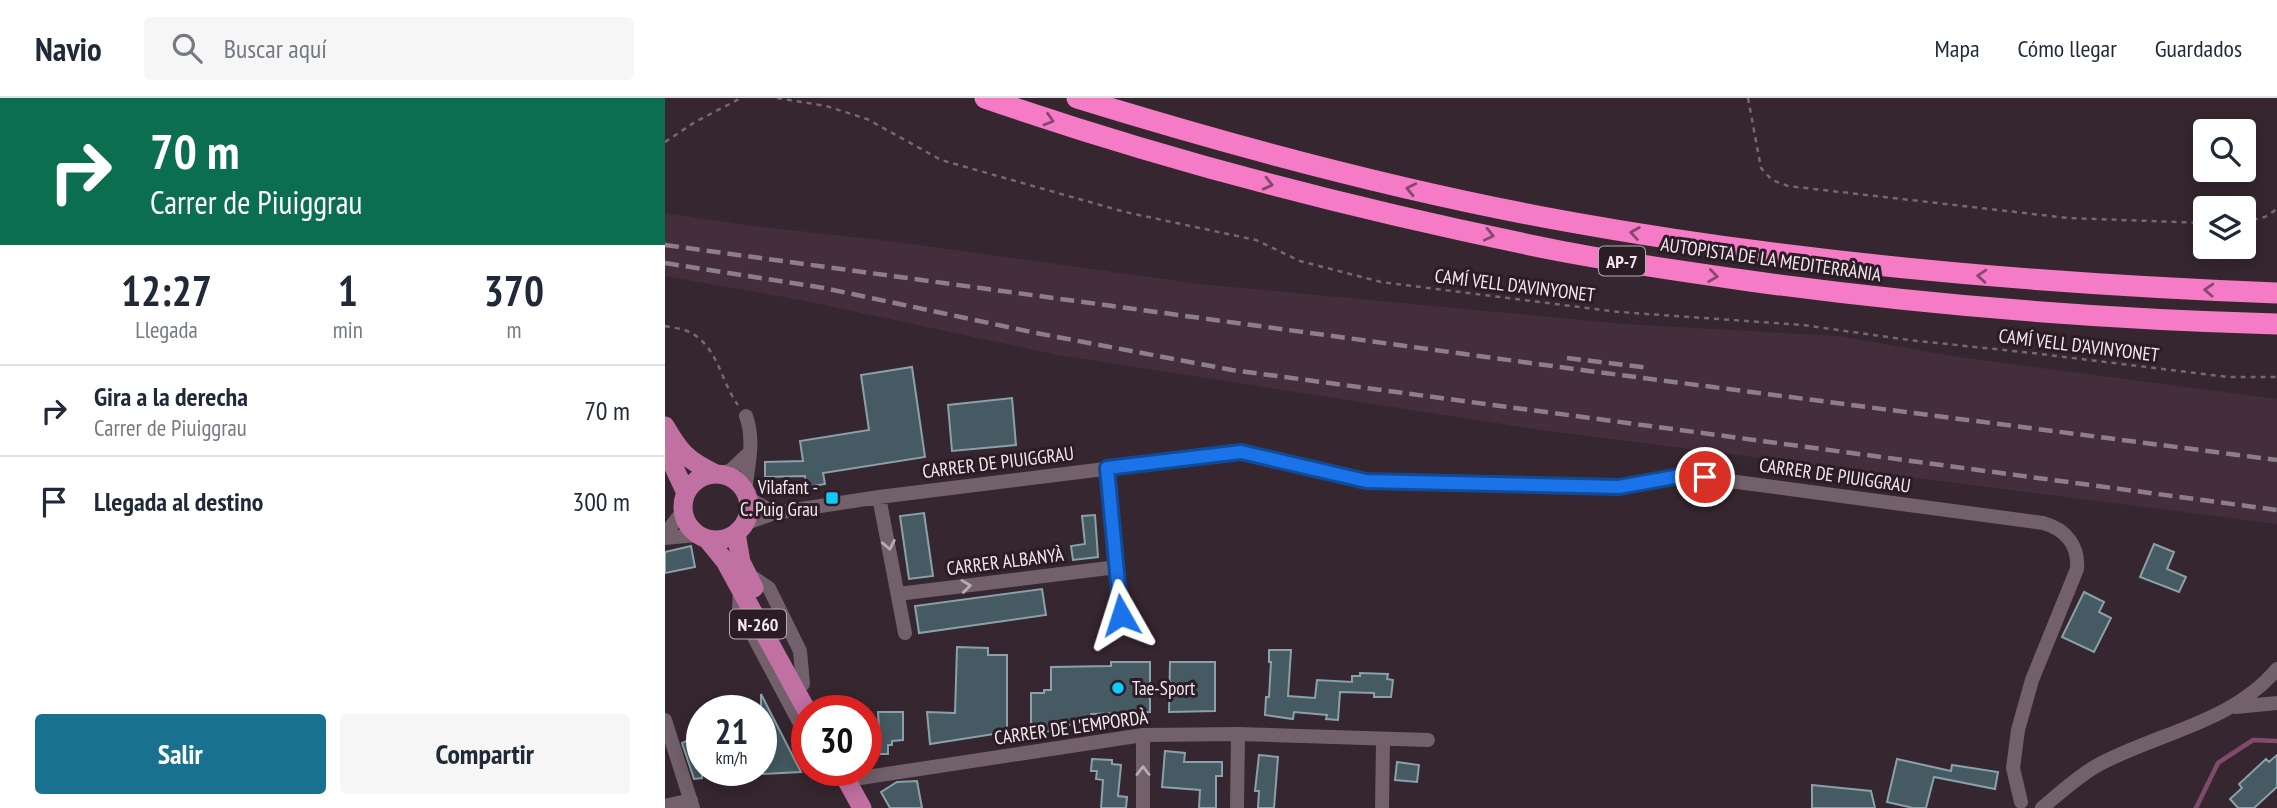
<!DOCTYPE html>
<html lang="es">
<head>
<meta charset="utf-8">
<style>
	:root { --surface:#fff; --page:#f6f6f7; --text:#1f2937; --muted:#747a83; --line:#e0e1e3; --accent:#18718f }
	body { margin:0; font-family:"PT Sans Narrow",sans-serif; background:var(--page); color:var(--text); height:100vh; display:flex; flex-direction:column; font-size:26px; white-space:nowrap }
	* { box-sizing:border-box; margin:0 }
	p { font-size:23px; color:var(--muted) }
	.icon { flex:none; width:38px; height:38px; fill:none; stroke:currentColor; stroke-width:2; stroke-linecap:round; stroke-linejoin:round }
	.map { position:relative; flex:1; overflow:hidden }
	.sheet { display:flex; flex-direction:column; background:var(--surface); width:665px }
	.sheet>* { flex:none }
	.guide { background:#0b6e4f; color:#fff; overflow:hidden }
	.fabs { position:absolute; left:1528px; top:21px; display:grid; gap:14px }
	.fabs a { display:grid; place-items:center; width:63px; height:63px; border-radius:7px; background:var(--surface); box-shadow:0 4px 18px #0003; font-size:35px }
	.speed { position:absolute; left:21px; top:597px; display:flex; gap:14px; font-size:35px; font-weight:700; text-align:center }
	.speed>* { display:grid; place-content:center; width:91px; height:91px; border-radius:50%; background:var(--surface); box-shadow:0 4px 18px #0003; line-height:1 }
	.speed small { font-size:18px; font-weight:400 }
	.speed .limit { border:10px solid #d22; background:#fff; color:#111 }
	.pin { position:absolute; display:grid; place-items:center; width:60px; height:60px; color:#fff; margin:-30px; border:4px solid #fff; border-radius:50%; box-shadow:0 2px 7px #0007 }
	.me { position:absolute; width:77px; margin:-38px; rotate:354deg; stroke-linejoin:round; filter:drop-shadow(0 0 5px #0008) }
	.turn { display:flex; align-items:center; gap:24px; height:147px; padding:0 35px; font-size:32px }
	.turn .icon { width:91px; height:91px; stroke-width:2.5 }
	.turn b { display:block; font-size:49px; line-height:60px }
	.eta { display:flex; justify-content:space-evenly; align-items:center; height:119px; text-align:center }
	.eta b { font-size:42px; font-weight:700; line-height:49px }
	.action { display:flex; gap:14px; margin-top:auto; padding:14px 35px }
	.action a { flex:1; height:80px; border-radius:7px; background:var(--accent); color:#fff; font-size:28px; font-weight:700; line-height:80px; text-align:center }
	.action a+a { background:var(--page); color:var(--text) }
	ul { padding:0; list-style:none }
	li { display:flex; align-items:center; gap:21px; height:91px; padding:0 35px; border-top:2px solid var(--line) }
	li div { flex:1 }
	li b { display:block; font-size:26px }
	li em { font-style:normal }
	header { display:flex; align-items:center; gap:42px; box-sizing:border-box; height:98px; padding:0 35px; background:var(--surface); border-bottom:2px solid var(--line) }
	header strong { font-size:33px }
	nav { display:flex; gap:38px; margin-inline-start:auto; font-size:24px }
	.search { width:490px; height:63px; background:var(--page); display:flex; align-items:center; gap:18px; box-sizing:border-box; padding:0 24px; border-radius:7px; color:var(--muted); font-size:26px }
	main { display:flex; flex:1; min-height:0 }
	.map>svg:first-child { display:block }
	.built { fill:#442e3b }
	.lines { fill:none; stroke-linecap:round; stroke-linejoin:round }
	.stream { stroke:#81496b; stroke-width:4.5 }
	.building { fill:#455a62; stroke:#8aa1aa; stroke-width:2 }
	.path { stroke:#766870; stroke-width:2.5; stroke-dasharray:5 5; stroke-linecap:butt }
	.minor { stroke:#72606a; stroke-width:14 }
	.major { stroke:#c170a2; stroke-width:19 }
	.highway { stroke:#f67bc7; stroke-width:21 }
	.rail { stroke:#8d7f87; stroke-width:4.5; stroke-dasharray:14 7; stroke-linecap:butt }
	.oneway { stroke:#87476e }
	.oneway2 { stroke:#b9abb3 }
	.route-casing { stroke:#114b97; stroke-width:18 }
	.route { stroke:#1a73e8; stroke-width:12 }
	.poi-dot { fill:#10cafa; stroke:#2c1c25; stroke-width:2.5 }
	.labels { text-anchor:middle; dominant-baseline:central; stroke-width:6; stroke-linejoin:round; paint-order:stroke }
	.shield { fill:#2c1c25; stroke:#b7abb2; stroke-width:2 }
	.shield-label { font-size:18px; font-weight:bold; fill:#f3e8ee }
	.street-label { font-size:19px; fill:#f3e8ee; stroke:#2c1c25 }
	.poi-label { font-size:19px; fill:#f3e8ee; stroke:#2c1c25; text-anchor:end }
</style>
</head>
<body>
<header>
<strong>Navio</strong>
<div class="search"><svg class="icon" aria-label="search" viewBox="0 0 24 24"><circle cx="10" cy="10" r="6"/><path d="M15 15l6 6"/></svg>Buscar aquí</div>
<nav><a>Mapa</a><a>Cómo llegar</a><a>Guardados</a></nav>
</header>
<main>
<section class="sheet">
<div class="guide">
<div class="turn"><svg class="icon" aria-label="right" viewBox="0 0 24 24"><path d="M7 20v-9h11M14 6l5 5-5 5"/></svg><div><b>70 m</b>Carrer de Piuiggrau</div></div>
</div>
<div class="eta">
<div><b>12:27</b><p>Llegada</p></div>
<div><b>1</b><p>min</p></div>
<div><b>370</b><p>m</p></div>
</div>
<ul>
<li><svg class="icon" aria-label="right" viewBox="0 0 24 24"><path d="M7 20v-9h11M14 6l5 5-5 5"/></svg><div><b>Gira a la derecha</b><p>Carrer de Piuiggrau</p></div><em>70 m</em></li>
<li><svg class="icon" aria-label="arrive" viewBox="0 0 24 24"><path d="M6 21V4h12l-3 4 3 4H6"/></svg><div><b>Llegada al destino</b></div><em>300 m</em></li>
</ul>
<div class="action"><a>Salir</a><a>Compartir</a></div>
</section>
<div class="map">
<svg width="1612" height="710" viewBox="0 0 1612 710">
	<rect width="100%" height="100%" fill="#36262f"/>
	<path class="built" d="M 0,115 L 80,127 L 225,143 L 535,186 L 959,226 L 1173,238 L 1294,259 L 1612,301 L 1612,426 L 876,332 L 393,257 L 141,203 L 0,178 Z"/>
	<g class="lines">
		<path class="stream" d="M 1531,710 L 1553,665 L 1588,642 L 1612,643"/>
	</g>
	<path class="building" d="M 247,269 L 260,359 L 158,375 L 160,386 L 142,389 L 140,378 L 100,379 L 100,364 L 138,363 L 135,343 L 204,332 L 196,277 Z
		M 347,300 L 351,347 L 287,353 L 283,307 Z
		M 259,415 L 268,478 L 244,481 L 235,418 Z
		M 430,417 L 433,459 L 408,462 L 406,448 L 420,446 L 417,418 Z
		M 1489,446 L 1509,454 L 1502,471 L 1521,479 L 1514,494 L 1475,479 Z
		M 26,448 L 30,469 L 0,475 L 0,454 Z
		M 377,491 L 381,517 L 254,535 L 250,508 Z
		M 1419,494 L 1439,504 L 1434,514 L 1446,520 L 1429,554 L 1397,539 Z
		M 292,549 L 323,550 L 323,557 L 342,557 L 342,634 L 265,646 L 262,614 L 290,615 Z
		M 604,552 L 626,552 L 623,598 L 650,600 L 652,582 L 687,584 L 687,578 L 695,578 L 695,575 L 723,576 L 722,581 L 728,582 L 726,599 L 709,599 L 709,595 L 675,594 L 673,622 L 661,621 L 662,617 L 629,614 L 628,621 L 600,617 L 601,599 L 604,599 L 606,564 L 604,564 Z
		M 446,564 L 485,564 L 485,614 L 426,616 L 426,624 L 386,629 L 386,633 L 366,635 L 366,595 L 379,595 L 379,592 L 386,592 L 386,569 L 446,568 Z
		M 505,564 L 550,564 L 550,613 L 504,614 Z
		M 96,596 L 136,674 L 96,676 Z
		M 213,614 L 238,614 L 238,642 L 227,643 L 227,647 L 223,647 L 223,656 L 206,656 L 205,633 L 214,633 Z
		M 37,636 L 37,680 L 29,681 L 17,645 Z
		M 500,653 L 520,655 L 519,664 L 557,664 L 557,678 L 551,678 L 551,710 L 534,710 L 535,692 L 497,689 Z
		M 594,657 L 613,659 L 609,710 L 593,710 L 594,693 L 590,693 Z
		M 1612,657 L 1612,689 L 1589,710 L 1573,710 L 1565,701 L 1577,690 L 1574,686 L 1601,661 L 1604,664 Z
		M 427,661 L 447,662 L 447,666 L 456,667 L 453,698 L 462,699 L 461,710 L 436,710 L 438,682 L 431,681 L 432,673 L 426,673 Z
		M 1232,661 L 1286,673 L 1287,667 L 1333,674 L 1330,691 L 1269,679 L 1261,710 L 1248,710 L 1222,704 Z
		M 732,664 L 754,667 L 752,684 L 730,682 Z
		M 252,683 L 257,710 L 225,710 L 216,694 L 232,684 Z
		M 1147,687 L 1206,693 L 1210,710 L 1147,710 Z"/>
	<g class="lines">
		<path class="path" d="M 112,0 L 161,8 L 202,21 L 276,62 L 460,114 L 591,142 L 635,163 L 716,184 L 954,214 L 1138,227 L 1244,242 L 1367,255 L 1563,279 L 1612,279
			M 1083,0 L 1096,70 L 1107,82 L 1123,88 L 1403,120 L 1540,125
			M 0,44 L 30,24 L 76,0
			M 1578,124 L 1600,119 L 1612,111
			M 0,228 C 7,230 16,230 22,233 C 53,246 55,283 73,307"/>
		<path class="minor" d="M 442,370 L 456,517
			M 58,376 L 67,371 L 85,354
			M 80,393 C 83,367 90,343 81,318
			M 214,399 L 240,535
			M 83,400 L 110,415
			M 79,426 L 110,415 L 214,399 L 576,354 L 701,383 L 954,389 L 1002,380 L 1027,378 L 1378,425 C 1401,431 1414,448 1412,471 L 1367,582 L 1353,632 L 1348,670 L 1356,704
			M 0,436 L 18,413
			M 0,440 L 32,437
			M 83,476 L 104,490 L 135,553 L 138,586
			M 75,491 L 74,511 L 142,639
			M 233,496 L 452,469
			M 1571,609 L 1612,605
			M 0,622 L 28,710
			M 182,682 L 478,637 L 573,636 L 763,642
			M 0,708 L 26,702
			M 478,710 L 478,637
			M 572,710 L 573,636
			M 717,710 L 718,642
			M 1377,710 C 1395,695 1413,678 1433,667 C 1492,635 1567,625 1612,571"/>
		<path class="major" d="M 0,328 C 15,354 22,362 49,375
			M 0,350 L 21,395
			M18 409a33 33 0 1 1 66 0a33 33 0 1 1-66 0Z
			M 71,435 L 76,464 L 89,490
			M 42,441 L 60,463 L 142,613
			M 176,672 L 197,710"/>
		<path class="highway" d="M 320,0 C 508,65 700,114 895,153 C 958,165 1021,174 1085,183 C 1259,207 1436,221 1612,226
			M 412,0 C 574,50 738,94 905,124 C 1139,166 1375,186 1612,195"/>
		<path class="rail" d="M 0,147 L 924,273 L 1612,362
			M 0,165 L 159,190 L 371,235 L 567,272 L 1612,412
			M 902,260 L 985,270"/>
	</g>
	<defs><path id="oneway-chevron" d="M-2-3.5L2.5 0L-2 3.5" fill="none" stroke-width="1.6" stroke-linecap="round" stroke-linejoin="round" transform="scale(1.75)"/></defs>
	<g class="oneway">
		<use href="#oneway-chevron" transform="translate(384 22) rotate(17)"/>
		<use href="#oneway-chevron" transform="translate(603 86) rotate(14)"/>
		<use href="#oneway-chevron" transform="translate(746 91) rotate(-167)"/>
		<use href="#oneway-chevron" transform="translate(970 135) rotate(-171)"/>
		<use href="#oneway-chevron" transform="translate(824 137) rotate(13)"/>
		<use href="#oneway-chevron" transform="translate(1048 178) rotate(8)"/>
		<use href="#oneway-chevron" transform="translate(1317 178) rotate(-176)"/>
		<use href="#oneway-chevron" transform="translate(1544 192) rotate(-177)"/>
	</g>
	<g class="oneway2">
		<use href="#oneway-chevron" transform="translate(224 447) rotate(79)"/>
		<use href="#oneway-chevron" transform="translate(301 488) rotate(-7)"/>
		<use href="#oneway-chevron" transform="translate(478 673) rotate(-90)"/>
	</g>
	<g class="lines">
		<g class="route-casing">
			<path id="route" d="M 456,517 L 442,370 L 576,354 L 701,383 L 954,389 L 1015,378 L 1040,379"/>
		</g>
		<use href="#route" class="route"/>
	</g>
	<g class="poi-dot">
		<rect x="160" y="393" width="14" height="14" rx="3.5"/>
		<circle cx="453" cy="590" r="7"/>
	</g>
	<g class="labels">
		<g class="shield">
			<rect x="934" y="148.5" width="46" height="29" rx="5"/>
			<rect x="65" y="511.5" width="56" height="29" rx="5"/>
		</g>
		<g class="shield-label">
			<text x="957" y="163">AP-7</text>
			<text x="93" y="526">N-260</text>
		</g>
		<g class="street-label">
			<text transform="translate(1106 161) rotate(8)">AUTOPISTA DE LA MEDITERRÀNIA</text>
			<text transform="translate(850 187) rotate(7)">CAMÍ VELL D'AVINYONET</text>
			<text transform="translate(1414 247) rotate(7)">CAMÍ VELL D'AVINYONET</text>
			<text transform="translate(333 364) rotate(-7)">CARRER DE PIUIGGRAU</text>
			<text transform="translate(1170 377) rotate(8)">CARRER DE PIUIGGRAU</text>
			<text transform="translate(340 463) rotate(-7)">CARRER ALBANYÀ</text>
			<text transform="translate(406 629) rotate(-8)">CARRER DE L'EMPORDÀ</text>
		</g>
		<g class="poi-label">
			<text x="153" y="389">Vilafant -<tspan x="153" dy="22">C. Puig Grau</tspan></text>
			<text x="467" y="590" text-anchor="start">Tae-Sport</text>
		</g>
	</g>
</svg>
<div class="fabs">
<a><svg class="icon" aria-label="search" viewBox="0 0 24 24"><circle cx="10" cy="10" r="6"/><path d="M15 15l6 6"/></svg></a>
<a><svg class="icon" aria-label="layers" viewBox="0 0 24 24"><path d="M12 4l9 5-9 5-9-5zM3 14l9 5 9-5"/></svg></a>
</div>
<div class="speed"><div>21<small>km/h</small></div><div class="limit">30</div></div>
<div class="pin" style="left:1040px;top:379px;background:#d93025"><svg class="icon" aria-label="arrive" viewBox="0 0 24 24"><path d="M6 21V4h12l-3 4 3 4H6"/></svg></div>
<svg class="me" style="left:456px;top:517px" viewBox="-20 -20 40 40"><path d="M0-17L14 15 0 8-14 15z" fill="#1a73e8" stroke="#fff" stroke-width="4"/></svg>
</div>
</main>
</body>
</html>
